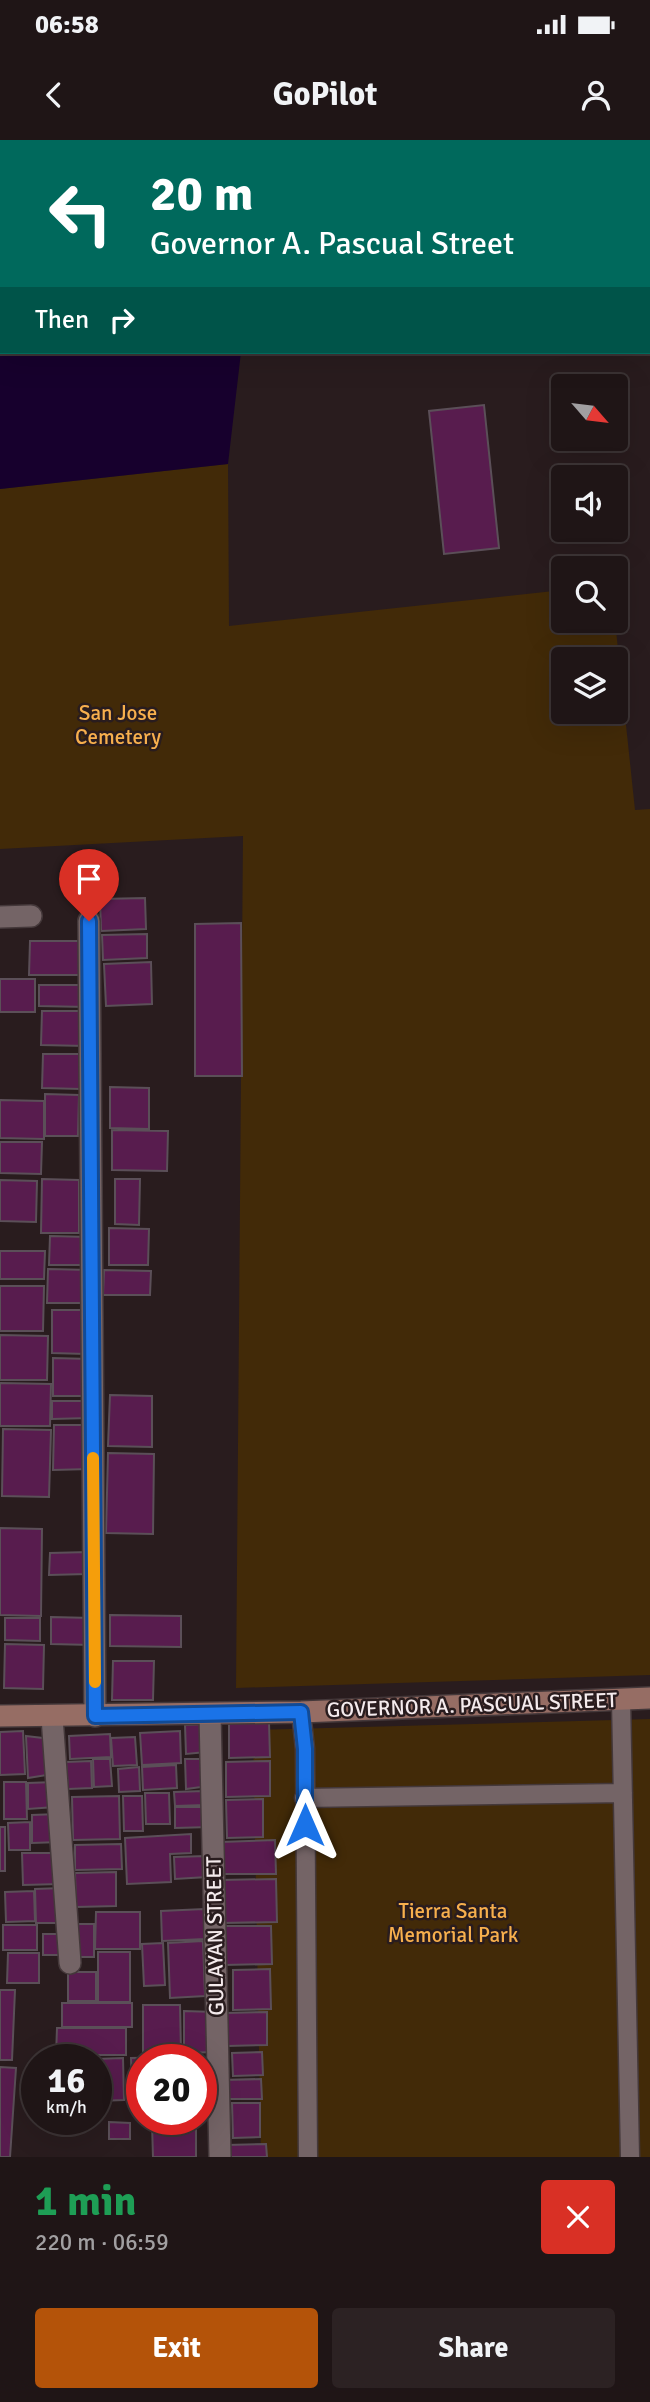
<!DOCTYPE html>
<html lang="en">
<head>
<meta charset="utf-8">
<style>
	:root { --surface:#1f1516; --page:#2c2223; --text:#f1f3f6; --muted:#a19fa1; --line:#3c3435; --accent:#b45309 }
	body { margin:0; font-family:Signika,sans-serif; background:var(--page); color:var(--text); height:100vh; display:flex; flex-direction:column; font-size:26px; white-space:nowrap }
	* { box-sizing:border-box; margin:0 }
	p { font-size:23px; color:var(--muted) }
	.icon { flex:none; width:38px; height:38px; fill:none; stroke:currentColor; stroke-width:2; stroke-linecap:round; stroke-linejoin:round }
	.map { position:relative; height:2017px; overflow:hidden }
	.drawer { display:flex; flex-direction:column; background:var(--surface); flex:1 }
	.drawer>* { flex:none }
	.banner { position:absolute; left:0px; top:0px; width:651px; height:214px; box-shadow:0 7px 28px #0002,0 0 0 2px var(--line); background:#00695c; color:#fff; overflow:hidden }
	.needle { width:46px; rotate:118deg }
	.controls { position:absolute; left:551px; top:234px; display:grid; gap:14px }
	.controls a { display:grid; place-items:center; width:77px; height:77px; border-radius:7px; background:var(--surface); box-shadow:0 7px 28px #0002,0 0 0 2px var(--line); font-size:35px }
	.speed { position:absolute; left:21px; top:1904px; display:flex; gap:14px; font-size:35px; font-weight:700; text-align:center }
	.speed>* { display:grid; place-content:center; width:91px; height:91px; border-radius:50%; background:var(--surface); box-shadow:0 7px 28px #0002,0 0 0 2px var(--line); line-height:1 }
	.speed small { font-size:18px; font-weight:400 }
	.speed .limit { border:10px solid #d22; background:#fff; color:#111 }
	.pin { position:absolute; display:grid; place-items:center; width:60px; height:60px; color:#fff; margin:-72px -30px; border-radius:50% 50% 50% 0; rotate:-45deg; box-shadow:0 0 7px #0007 }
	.pin .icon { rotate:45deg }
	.me { position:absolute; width:77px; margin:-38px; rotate:0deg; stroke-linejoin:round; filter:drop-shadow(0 0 5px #0008) }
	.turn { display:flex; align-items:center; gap:24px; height:147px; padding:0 35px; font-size:32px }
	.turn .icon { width:91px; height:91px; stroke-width:2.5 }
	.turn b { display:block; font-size:49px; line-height:60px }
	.then { display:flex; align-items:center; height:66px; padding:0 35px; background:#0003; gap:14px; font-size:26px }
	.round { display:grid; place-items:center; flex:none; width:74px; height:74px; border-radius:7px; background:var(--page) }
	.head { display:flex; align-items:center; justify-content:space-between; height:119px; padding:0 35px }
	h1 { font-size:42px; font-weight:800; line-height:52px; color:#1e9e55 }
	.primary-button { display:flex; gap:14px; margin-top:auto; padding:14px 35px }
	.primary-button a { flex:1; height:80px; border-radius:7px; background:var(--accent); color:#fff; font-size:28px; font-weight:800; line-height:80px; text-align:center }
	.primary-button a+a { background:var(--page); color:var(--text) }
	.status { display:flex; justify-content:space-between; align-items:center; height:49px; padding:0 35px; background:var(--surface); direction:ltr }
	.status svg { height:19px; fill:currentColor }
	header { display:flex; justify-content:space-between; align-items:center; height:91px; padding:0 35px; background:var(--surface); font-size:32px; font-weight:800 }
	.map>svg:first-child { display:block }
	.green { fill:#422a08; fill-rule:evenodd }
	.water { fill:#17002d }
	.building { fill:#581c4e; stroke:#5b4f58; stroke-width:2 }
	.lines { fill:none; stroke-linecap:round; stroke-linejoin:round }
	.service-casing { stroke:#44383a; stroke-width:21 }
	.minor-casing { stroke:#44383a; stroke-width:24 }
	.secondary-casing { stroke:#44383a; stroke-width:24 }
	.service { stroke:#746466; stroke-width:18 }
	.minor { stroke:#746466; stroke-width:21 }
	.secondary { stroke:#966d64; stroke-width:21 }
	.route-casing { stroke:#114b97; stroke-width:18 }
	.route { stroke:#1a73e8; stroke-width:12 }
	.slow { stroke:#f59e0b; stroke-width:12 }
	.labels { text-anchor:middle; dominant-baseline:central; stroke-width:5; stroke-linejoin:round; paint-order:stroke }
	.park-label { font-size:21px; fill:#f7af4d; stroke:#291c1e }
	.street-label { font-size:21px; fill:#f5ebed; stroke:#291c1e }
</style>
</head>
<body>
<div class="status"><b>06:58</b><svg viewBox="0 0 49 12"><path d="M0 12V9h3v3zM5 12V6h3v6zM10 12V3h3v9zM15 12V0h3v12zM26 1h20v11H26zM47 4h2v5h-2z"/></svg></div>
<header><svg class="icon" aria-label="back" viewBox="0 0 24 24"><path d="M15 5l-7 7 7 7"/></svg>GoPilot<svg class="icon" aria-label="person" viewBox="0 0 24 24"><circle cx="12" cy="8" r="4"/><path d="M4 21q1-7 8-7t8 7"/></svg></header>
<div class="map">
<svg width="650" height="2017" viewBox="0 0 650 2017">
	<rect width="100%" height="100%" fill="#291c1e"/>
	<path class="green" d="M 228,324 L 229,486 L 563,450 L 564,481 L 615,481 L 635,670 L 650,669 L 650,1535 L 236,1548 L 243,696 L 0,709 L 0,349 ZM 564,520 L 616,520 L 616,572 L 564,572 Z
		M 650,1579 L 650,2017 L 261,2017 L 253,1590 Z"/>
	<path class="water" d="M 0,0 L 520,0 L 2,2 L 2,212 L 241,212 L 228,324 L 0,349 Z"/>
	<path class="building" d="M 484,265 L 499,408 L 444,414 L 429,271 Z
		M 145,758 L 146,789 L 101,791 L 100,759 Z
		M 241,783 L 242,936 L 195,936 L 195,784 Z
		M 147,794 L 147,818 L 103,820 L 102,795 Z
		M 30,801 L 86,801 L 86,835 L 29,835 Z
		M 151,822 L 152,864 L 106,866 L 104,824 Z
		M 0,839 L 35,839 L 35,872 L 0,872 Z
		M 39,845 L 88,845 L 87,867 L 39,866 Z
		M 42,871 L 87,871 L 86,906 L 41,905 Z
		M 43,914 L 82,914 L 81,949 L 42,948 Z
		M 110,947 L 149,948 L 149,989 L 110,988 Z
		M 45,954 L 79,955 L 78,996 L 45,996 Z
		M 0,960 L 44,961 L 44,999 L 0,998 Z
		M 112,990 L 168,991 L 167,1031 L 112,1030 Z
		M 0,1002 L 42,1002 L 41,1034 L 0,1033 Z
		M 42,1039 L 79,1040 L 79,1093 L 41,1093 Z
		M 115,1039 L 140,1039 L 139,1085 L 115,1084 Z
		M 0,1040 L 37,1041 L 36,1082 L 0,1081 Z
		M 109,1088 L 149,1089 L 148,1125 L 109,1125 Z
		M 50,1096 L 89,1097 L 88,1125 L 49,1125 Z
		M 0,1111 L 45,1111 L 44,1139 L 0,1139 Z
		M 48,1129 L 90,1130 L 91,1163 L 47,1163 Z
		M 104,1130 L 151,1131 L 150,1155 L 103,1155 Z
		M 0,1146 L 44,1146 L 43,1191 L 0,1191 Z
		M 52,1170 L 87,1170 L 86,1214 L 52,1213 Z
		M 0,1195 L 48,1196 L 47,1240 L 0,1240 Z
		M 53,1218 L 90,1219 L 91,1256 L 53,1256 Z
		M 0,1243 L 51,1244 L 50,1286 L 0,1286 Z
		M 110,1255 L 152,1256 L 152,1307 L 108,1306 Z
		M 52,1261 L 90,1261 L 90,1278 L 52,1279 Z
		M 54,1285 L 91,1285 L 90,1329 L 53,1330 Z
		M 3,1289 L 51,1290 L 49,1357 L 2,1356 Z
		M 108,1313 L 154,1314 L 153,1394 L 106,1393 Z
		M 0,1388 L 42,1389 L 41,1476 L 0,1475 Z
		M 88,1412 L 87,1434 L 49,1435 L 50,1413 Z
		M 110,1475 L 181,1476 L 181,1507 L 110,1506 Z
		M 51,1477 L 92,1478 L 92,1505 L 51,1504 Z
		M 5,1478 L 40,1478 L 40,1501 L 5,1500 Z
		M 5,1504 L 44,1505 L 43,1549 L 4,1548 Z
		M 113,1521 L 154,1521 L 153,1560 L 112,1560 Z
		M 269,1582 L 270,1617 L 229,1618 L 229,1583 Z
		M 207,1584 L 206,1612 L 186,1614 L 185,1585 Z
		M 23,1591 L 25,1634 L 0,1635 L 0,1592 Z
		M 180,1591 L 181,1623 L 142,1625 L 140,1593 Z
		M 110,1594 L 111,1617 L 70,1619 L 69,1596 Z
		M 26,1596 L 51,1599 L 53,1634 L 28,1638 Z
		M 135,1597 L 137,1625 L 113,1626 L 111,1598 Z
		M 93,1619 L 110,1619 L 112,1646 L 94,1647 Z
		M 185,1619 L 208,1619 L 209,1646 L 186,1649 Z
		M 91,1621 L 92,1648 L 68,1649 L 66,1622 Z
		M 270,1621 L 270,1656 L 226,1657 L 226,1622 Z
		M 176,1625 L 177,1648 L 143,1650 L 142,1627 Z
		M 139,1627 L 140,1651 L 119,1652 L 118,1629 Z
		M 4,1642 L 26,1642 L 27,1679 L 4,1679 Z
		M 54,1642 L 55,1667 L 28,1669 L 28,1643 Z
		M 204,1651 L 205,1665 L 175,1666 L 174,1652 Z
		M 145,1653 L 169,1653 L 170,1684 L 146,1684 Z
		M 119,1656 L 120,1699 L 73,1700 L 72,1657 Z
		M 123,1656 L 142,1656 L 143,1691 L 124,1691 Z
		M 263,1659 L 263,1697 L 227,1698 L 226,1660 Z
		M 175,1667 L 209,1667 L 210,1687 L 175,1688 Z
		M 58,1674 L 60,1702 L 32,1703 L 32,1675 Z
		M 30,1682 L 30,1710 L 9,1710 L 8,1683 Z
		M 0,1687 L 5,1687 L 5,1731 L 0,1731 Z
		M 191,1694 L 191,1713 L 170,1714 L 171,1742 L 127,1744 L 125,1698 Z
		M 275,1700 L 276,1734 L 222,1734 L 221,1702 Z
		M 121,1704 L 122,1729 L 75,1730 L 75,1705 Z
		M 22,1713 L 59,1713 L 60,1744 L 23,1745 Z
		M 206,1716 L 207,1737 L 175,1739 L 174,1717 Z
		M 116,1732 L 116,1766 L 76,1767 L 75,1733 Z
		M 276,1739 L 277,1782 L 221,1783 L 220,1740 Z
		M 62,1748 L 64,1783 L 36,1783 L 35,1749 Z
		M 34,1751 L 35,1781 L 6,1782 L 5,1752 Z
		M 204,1769 L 205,1799 L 162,1801 L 161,1771 Z
		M 96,1772 L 140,1772 L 140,1809 L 95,1809 Z
		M 71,1784 L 94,1784 L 94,1817 L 71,1817 Z
		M 3,1785 L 37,1785 L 37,1810 L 3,1810 Z
		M 223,1786 L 271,1786 L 272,1824 L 224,1825 Z
		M 43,1794 L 66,1794 L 66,1815 L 43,1815 Z
		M 203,1801 L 205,1856 L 170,1858 L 168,1803 Z
		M 163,1803 L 165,1845 L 144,1846 L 142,1804 Z
		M 98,1812 L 130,1812 L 130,1862 L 98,1862 Z
		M 8,1813 L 39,1813 L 39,1843 L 7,1843 Z
		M 270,1829 L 271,1869 L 233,1870 L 233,1830 Z
		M 68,1832 L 96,1832 L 96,1861 L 68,1861 Z
		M 0,1850 L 15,1850 L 12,1920 L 0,1920 Z
		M 62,1863 L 132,1863 L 132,1887 L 62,1887 Z
		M 143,1865 L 180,1865 L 181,1912 L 143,1913 Z
		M 184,1871 L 214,1872 L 214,1912 L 184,1913 Z
		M 267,1872 L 267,1905 L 227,1906 L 226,1873 Z
		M 57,1888 L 126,1888 L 126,1915 L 56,1915 Z
		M 262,1912 L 263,1935 L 233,1936 L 232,1913 Z
		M 181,1917 L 181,1920 L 142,1920 L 142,1952 L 132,1952 L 131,1918 Z
		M 123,1918 L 124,1960 L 96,1961 L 96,1920 L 67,1920 Z
		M 0,1927 L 16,1928 L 10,2017 L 0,2017 Z
		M 261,1939 L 262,1959 L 221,1959 L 221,1940 Z
		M 232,1963 L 260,1963 L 260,1997 L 233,1998 Z
		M 109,1982 L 130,1983 L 130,1999 L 109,1999 Z
		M 152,1984 L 196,1984 L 196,2017 L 153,2017 Z
		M 266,2004 L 267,2017 L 227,2017 L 227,2005 Z"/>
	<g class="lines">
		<g class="service-casing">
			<path id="service" d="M 621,1559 L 630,2017
				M 301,1572 L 305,1609 L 308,2017
				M 304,1658 L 623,1653"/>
		</g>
		<g class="minor-casing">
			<path id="minor" d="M 0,777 L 31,776
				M 89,781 L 95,1576
				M 210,1574 L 220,2017
				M 52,1577 L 70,1823"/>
		</g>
		<g class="secondary-casing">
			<path id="secondary" d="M 0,1576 L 301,1572 L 650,1558"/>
		</g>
		<use href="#service" class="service"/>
		<use href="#minor" class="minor"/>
		<use href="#secondary" class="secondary"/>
	</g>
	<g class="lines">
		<g class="route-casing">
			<path id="route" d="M 89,781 L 95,1576 L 301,1572 L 305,1609 L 305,1685"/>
		</g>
		<use href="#route" class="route"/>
		<path class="slow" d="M 93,1318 L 95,1542"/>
	</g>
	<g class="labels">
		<g class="park-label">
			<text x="118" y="573">San Jose<tspan x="118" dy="24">Cemetery</tspan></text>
			<text x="453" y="1771">Tierra Santa<tspan x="453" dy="24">Memorial Park</tspan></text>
		</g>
		<g class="street-label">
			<text transform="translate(472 1565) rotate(-2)">GOVERNOR A. PASCUAL STREET</text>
			<text transform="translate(215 1796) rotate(-91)">GULAYAN STREET</text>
		</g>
	</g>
</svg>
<div class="controls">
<a><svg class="needle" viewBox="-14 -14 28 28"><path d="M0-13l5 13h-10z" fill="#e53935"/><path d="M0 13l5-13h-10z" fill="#a19fa1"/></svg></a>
<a><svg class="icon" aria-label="sound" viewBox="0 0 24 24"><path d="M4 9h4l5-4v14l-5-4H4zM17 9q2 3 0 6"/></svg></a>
<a><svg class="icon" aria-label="search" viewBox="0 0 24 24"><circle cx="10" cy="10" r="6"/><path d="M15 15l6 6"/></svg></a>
<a><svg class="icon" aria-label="layers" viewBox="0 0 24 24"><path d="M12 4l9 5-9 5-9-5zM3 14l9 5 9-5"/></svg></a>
</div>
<div class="speed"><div>16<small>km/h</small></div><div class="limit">20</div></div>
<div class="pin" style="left:89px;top:781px;background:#d93025"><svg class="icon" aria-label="arrive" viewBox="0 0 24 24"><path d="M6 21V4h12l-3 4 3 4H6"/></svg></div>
<svg class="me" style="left:305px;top:1685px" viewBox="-20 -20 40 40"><path d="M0-17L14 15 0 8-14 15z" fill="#1a73e8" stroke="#fff" stroke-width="4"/></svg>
<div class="banner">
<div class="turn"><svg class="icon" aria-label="left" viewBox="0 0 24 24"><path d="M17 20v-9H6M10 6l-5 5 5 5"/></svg><div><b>20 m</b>Governor A. Pascual Street</div></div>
<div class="then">Then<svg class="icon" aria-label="right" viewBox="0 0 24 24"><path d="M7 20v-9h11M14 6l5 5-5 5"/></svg></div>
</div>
</div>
<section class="drawer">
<div class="head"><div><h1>1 min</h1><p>220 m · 06:59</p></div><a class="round" style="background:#d93025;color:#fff"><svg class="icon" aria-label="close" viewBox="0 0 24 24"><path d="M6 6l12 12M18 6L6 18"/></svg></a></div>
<div class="primary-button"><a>Exit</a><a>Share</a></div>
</section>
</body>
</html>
